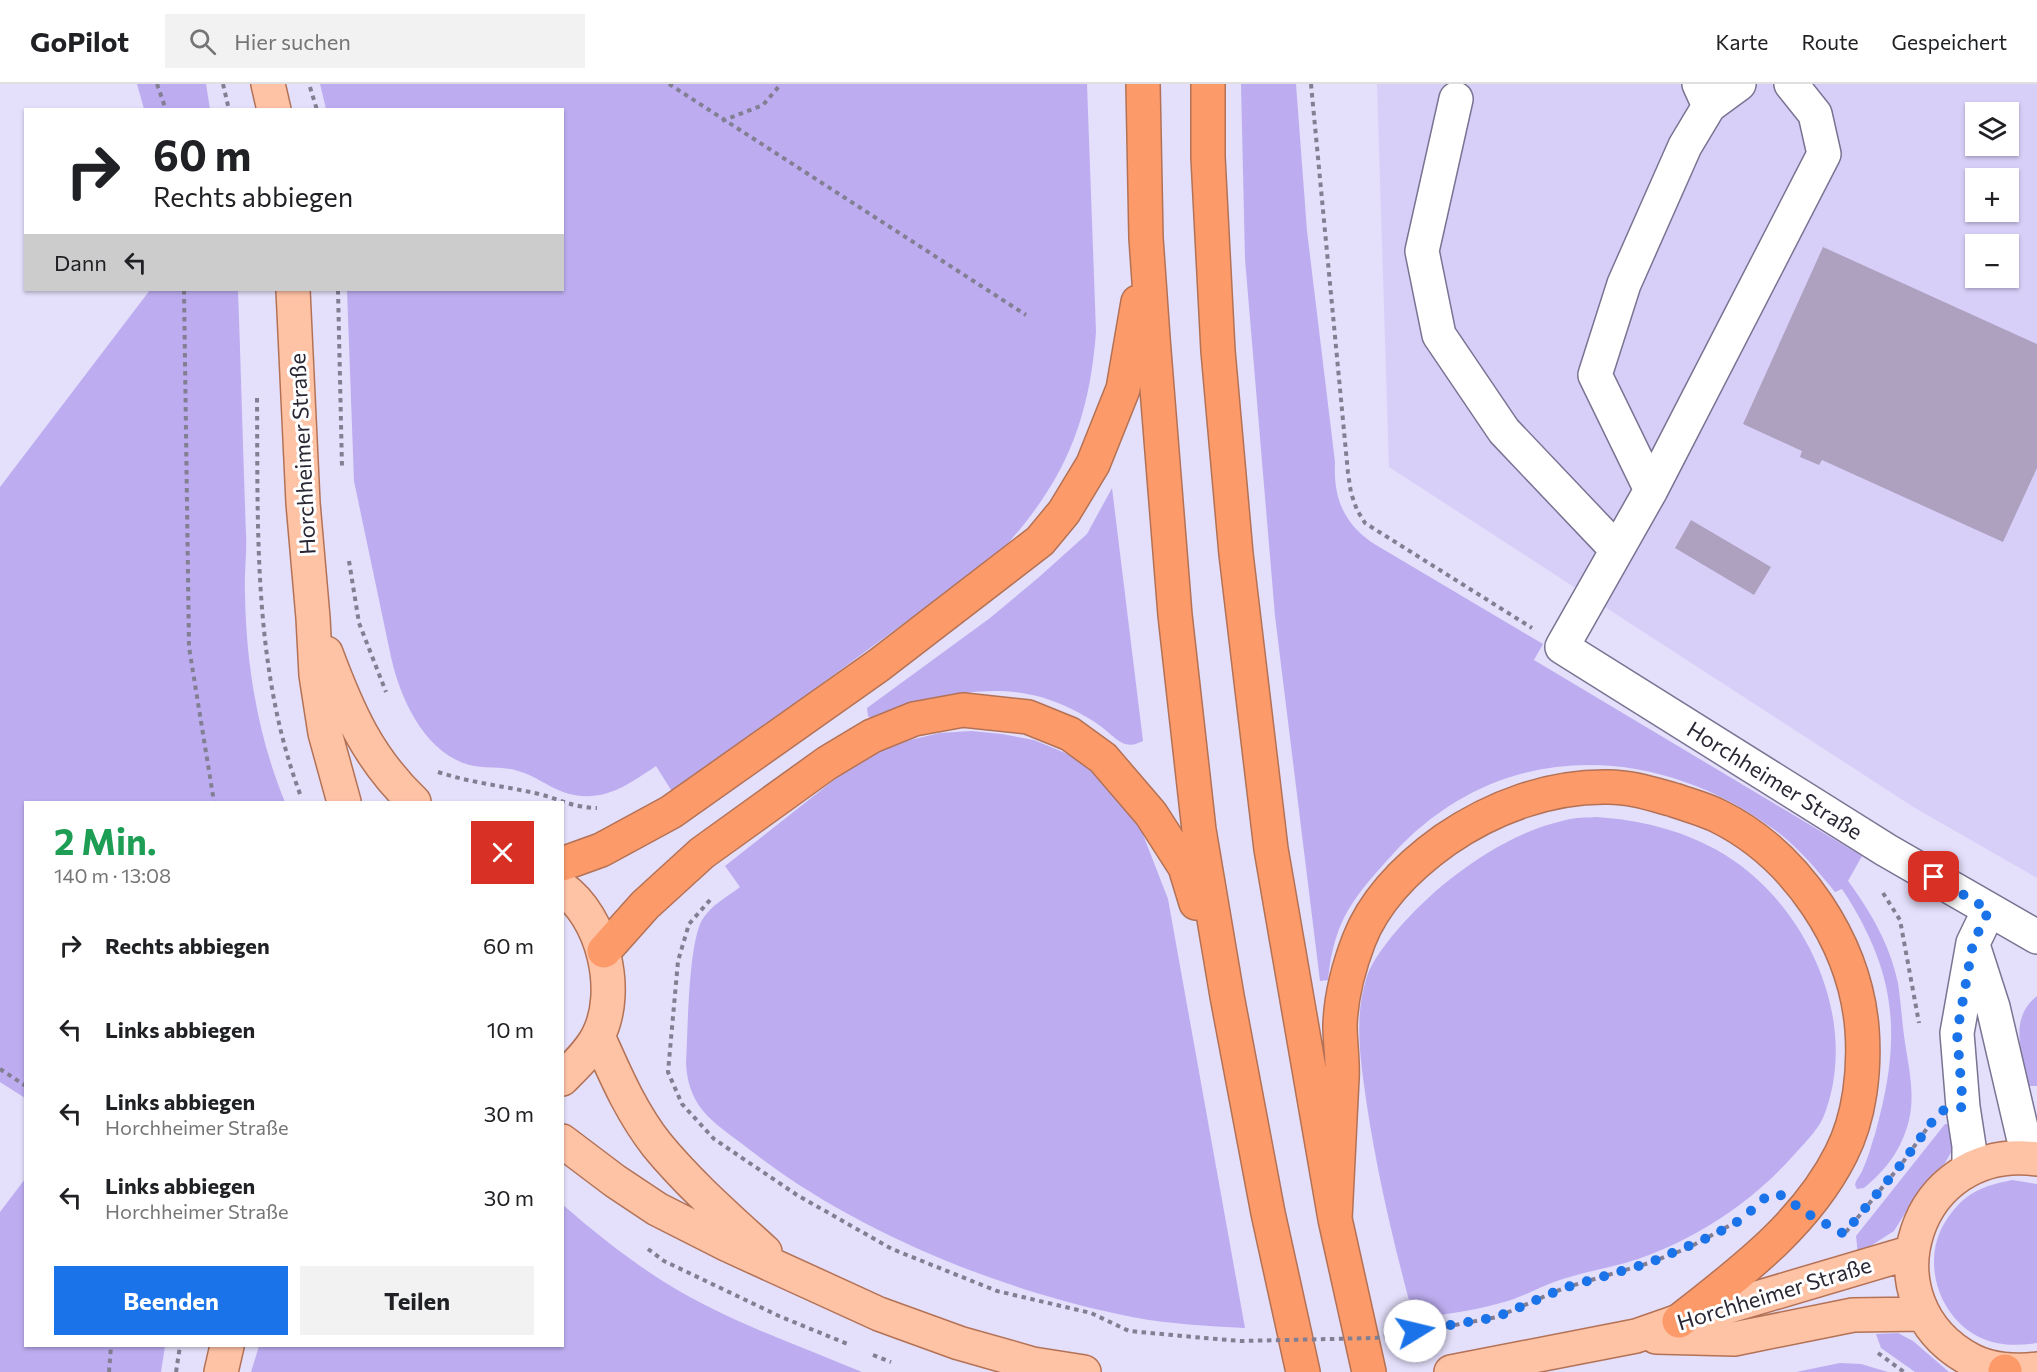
<!DOCTYPE html>
<html lang="de">
<head>
<meta charset="utf-8">
<style>
	:root { --surface:#fff; --page:#f2f2f2; --text:#202124; --muted:#757577; --line:#e0e0e0; --accent:#1a73e8 }
	body { margin:0; font-family:Commissioner,sans-serif; background:var(--page); color:var(--text); height:100vh; display:flex; flex-direction:column; font-size:22px; white-space:nowrap }
	* { box-sizing:border-box; margin:0 }
	p { font-size:20px; color:var(--muted) }
	.icon { flex:none; width:33px; height:33px; fill:none; stroke:currentColor; stroke-width:2; stroke-linecap:round; stroke-linejoin:round }
	.map { position:relative; flex:1; overflow:hidden }
	.details { position:absolute; left:24px; top:717px; width:540px; height:546px; display:flex; flex-direction:column; background:var(--surface); border-radius:0px; box-shadow:0 2px 4px #0004 }
	.details>* { flex:none }
	.top-card { position:absolute; left:24px; top:24px; width:540px; height:183px; border-radius:0px; box-shadow:0 2px 4px #0004; background:#fff; color:var(--text); overflow:hidden }
	.tools { position:absolute; left:1965px; top:18px; display:grid; gap:12px }
	.tools a { display:grid; place-items:center; width:54px; height:54px; border-radius:0px; background:var(--surface); box-shadow:0 2px 4px #0004; font-size:30px }
	.pin { position:absolute; display:grid; place-items:center; width:51px; height:51px; color:#fff; margin:-26px; border-radius:12px; box-shadow:0 3px 9px #0006 }
	.me { position:absolute; width:66px; margin:-33px; rotate:81deg; stroke-linejoin:round; filter:drop-shadow(0 0 4px #0008) }
	.turn { display:flex; align-items:center; gap:21px; height:126px; padding:0 30px; font-size:27px }
	.turn .icon { width:78px; height:78px; stroke-width:2.5 }
	.turn b { display:block; font-size:42px; line-height:51px }
	.then { display:flex; align-items:center; height:57px; padding:0 30px; background:#0003; gap:12px; font-size:22px }
	.round { display:grid; place-items:center; flex:none; width:63px; height:63px; border-radius:0px; background:var(--page) }
	.headline { display:flex; align-items:center; justify-content:space-between; height:102px; padding:0 30px }
	h1 { font-size:36px; font-weight:700; line-height:45px; color:#1e9e55 }
	.cta { display:flex; gap:12px; margin-top:auto; padding:12px 30px }
	.cta a { flex:1; height:69px; border-radius:0px; background:var(--accent); color:#fff; font-size:24px; font-weight:700; line-height:69px; text-align:center }
	.cta a+a { background:var(--page); color:var(--text) }
	ul { padding:0; list-style:none }
	li { display:flex; align-items:center; gap:18px; height:84px; padding:0 30px }
	li div { flex:1 }
	li b { display:block; font-size:22px }
	li em { font-style:normal }
	header { display:flex; align-items:center; gap:36px; box-sizing:border-box; height:84px; padding:0 30px; background:var(--surface); border-bottom:2px solid var(--line) }
	header strong { font-size:28px }
	nav { display:flex; gap:33px; margin-inline-start:auto; font-size:21px }
	.search { width:420px; height:54px; background:var(--page); display:flex; align-items:center; gap:15px; box-sizing:border-box; padding:0 21px; border-radius:0px; color:var(--muted); font-size:22px }
	.map>svg:first-child { display:block }
	.built { fill:#d8cff9; fill-rule:evenodd }
	.green { fill:#bdadf0 }
	.building { fill:#aea1c0 }
	.lines { fill:none; stroke-linecap:round; stroke-linejoin:round }
	.minor-casing { stroke:#7a7392; stroke-width:36 }
	.major-casing { stroke:#b37256; stroke-width:36 }
	.highway-casing { stroke:#b37256; stroke-width:36 }
	.path { stroke:#837f93; stroke-width:4; stroke-dasharray:4.5 4.5; stroke-linecap:butt }
	.minor { stroke:#fff; stroke-width:33 }
	.major { stroke:#fec2a5; stroke-width:33 }
	.highway { stroke:#fd9a69; stroke-width:33 }
	.path-bridge { stroke:#837f93; stroke-width:4; stroke-dasharray:4.5 4.5; stroke-linecap:butt }
	.route { stroke:#1a73e8; stroke-width:10; stroke-dasharray:0 18 }
	.labels { text-anchor:middle; dominant-baseline:central; stroke-width:6; stroke-linejoin:round; paint-order:stroke }
	.street-label { font-size:22px; fill:#2a2734; stroke:#fff }
</style>
</head>
<body>
<header>
<strong>GoPilot</strong>
<div class="search"><svg class="icon" aria-label="search" viewBox="0 0 24 24"><circle cx="10" cy="10" r="6"/><path d="M15 15l6 6"/></svg>Hier suchen</div>
<nav><a>Karte</a><a>Route</a><a>Gespeichert</a></nav>
</header>
<div class="map">
<svg width="2037" height="1288" viewBox="0 0 2037 1288">
	<rect width="100%" height="100%" fill="#e4dffb"/>
	<path class="built" d="M 1377,0 L 2037,0 L 2037,794 L 1915,724 L 1389,383 ZM 1976,28 L 2008,28 L 2008,62 L 1976,62 ZM 1976,94 L 2008,94 L 2008,128 L 1976,128 ZM 1976,160 L 2008,160 L 2008,194 L 1976,194 Z"/>
	<path class="green" d="M 137,0 L 206,0 L 210,25 L 144,25 Z
		M 320,0 L 1087,0 L 1096,248 C 1089,341 1062,402 998,470 L 673,709 L 656,682 C 626,702 601,721 563,708 C 547,702 536,692 518,687 C 501,681 480,686 463,679 C 422,663 400,613 391,573 L 354,397 L 347,206 L 562,206 L 562,26 L 326,25 Z
		M 1241,0 L 1296,0 L 1307,147 L 1335,378 C 1333,415 1345,442 1376,461 L 1543,560 L 1534,576 L 1862,772 L 1848,797 C 1871,828 1890,861 1898,899 C 1901,919 1902,939 1905,959 C 1909,984 1915,1011 1909,1036 C 1902,1065 1886,1086 1864,1104 L 1857,1105 L 1855,1101 C 1856,1095 1861,1091 1863,1085 C 1868,1074 1871,1062 1875,1050 C 1902,954 1898,890 1842,805 L 1835,808 C 1817,786 1798,763 1775,746 C 1653,656 1498,655 1393,770 C 1354,813 1334,835 1328,896 L 1320,897 L 1275,532 L 1245,175 Z
		M 150,206 L 238,206 C 241,287 243,369 246,451 C 247,470 244,490 245,510 C 246,580 258,653 285,718 L 26,718 L 25,1014 L 0,998 L 0,403 Z
		M 1112,404 L 1143,657 C 1136,660 1132,662 1125,660 C 1116,657 1107,646 1099,641 C 1082,629 1061,619 1041,613 C 981,597 927,616 870,634 L 868,632 L 867,624 L 990,534 L 1038,494 L 1087,450 Z
		M 971,647 L 1002,650 L 1034,656 L 1063,668 L 1091,683 L 1137,735 L 1168,815 L 1245,1244 C 1208,1242 1169,1240 1132,1233 C 1002,1207 859,1150 754,1069 C 719,1041 688,1028 686,979 C 688,946 688,862 702,836 C 711,821 727,813 740,803 L 725,782 L 853,681 L 880,667 L 910,656 L 940,649 Z
		M 1597,733 C 1639,736 1678,745 1715,765 C 1804,813 1863,936 1823,1034 C 1817,1047 1802,1062 1792,1073 C 1751,1119 1696,1155 1638,1175 C 1611,1184 1581,1188 1554,1198 C 1537,1204 1521,1214 1504,1218 C 1475,1227 1444,1230 1414,1235 C 1395,1165 1378,1094 1367,1022 C 1361,978 1353,935 1367,892 C 1378,861 1427,812 1453,793 C 1486,767 1525,745 1566,736 C 1576,733 1587,734 1597,733 Z
		M 2037,912 L 2037,1002 L 2029,1002 C 2023,971 2007,936 2037,912 Z
		M 1945,1040 L 1955,1041 L 1955,1061 L 1945,1079 L 1922,1102 L 1894,1147 L 1858,1170 L 1856,1152 Z
		M 25,1095 L 26,1262 L 165,1262 L 161,1288 L 0,1288 L 0,1128 Z
		M 2012,1096 L 2037,1100 L 2037,1259 C 2017,1262 1997,1262 1979,1253 C 1937,1232 1920,1174 1947,1135 C 1954,1125 1962,1115 1973,1109 C 1985,1102 1998,1099 2012,1096 Z
		M 563,1121 C 607,1159 653,1195 705,1221 C 756,1247 809,1266 862,1288 L 251,1288 L 259,1262 L 562,1262 Z
		M 1898,1249 L 1913,1257 L 1949,1288 L 1915,1288 L 1881,1264 L 1876,1250 Z
		M 1840,1279 L 1861,1280 L 1888,1288 L 1796,1288 Z"/>
	<path class="building" d="M 1823,163 L 2037,260 L 2037,384 L 2003,458 L 1822,376 L 1819,381 L 1800,373 L 1802,367 L 1743,340 Z
		M 1691,436 L 1771,483 L 1754,511 L 1675,464 Z"/>
	<g class="lines">
		<g class="minor-casing">
			<path id="minor" d="M 1699,0 L 1709,22 L 1685,62 L 1624,200 L 1595,291 L 1651,406 L 1562,563 L 1886,766 L 2037,853
				M 1456,15 L 1422,167 L 1439,251 L 1504,347 L 1617,466
				M 1709,22 L 1739,0
				M 1651,406 L 1824,70 L 1815,30 L 1791,0
				M 1974,864 L 1993,923 L 2023,1052 L 2037,1070
				M 1969,1085 L 1969,1062 L 1963,1023 L 1957,949 L 1973,859 L 1989,826"/>
		</g>
		<g class="major-casing">
			<path id="major" d="M 268,0 L 274,26
				M 293,206 L 303,419 L 313,534 L 316,591 L 325,649 L 344,718
				M 326,569 C 348,628 368,674 414,718
				M 562,804 C 603,833 621,907 598,952 C 590,968 575,982 562,995
				M 598,952 C 615,990 631,1028 657,1061 C 689,1100 728,1134 765,1168
				M 562,1057 L 615,1097 L 657,1125 L 728,1161 L 879,1230 L 959,1259 L 1033,1280 L 1084,1288
				M 2037,1075 C 1915,1058 1862,1218 1971,1276 C 1990,1286 2016,1288 2037,1285
				M 1656,1253 L 1734,1255 L 1853,1231 L 1923,1230
				M 221,1288 L 227,1262
				M 1451,1288 L 1636,1252 L 1679,1237 L 1912,1168"/>
		</g>
		<g class="highway-casing">
			<path id="highway" d="M 1143,0 L 1146,154 L 1153,254 L 1175,531 L 1199,746 L 1227,912 L 1268,1129 L 1303,1288
				M 1208,0 L 1208,73 L 1218,267 L 1236,470 L 1271,765 L 1335,1135 L 1369,1288
				M 562,780 L 601,766 L 671,728 L 879,581 L 1040,457 L 1064,428 L 1093,380 L 1123,305 L 1138,218
				M 604,867 L 645,821 L 702,769 L 827,679 L 872,652 L 914,635 L 963,626 L 1028,633 L 1070,650 L 1103,674 L 1151,730 L 1185,783 L 1196,819
				M 1335,1135 C 1337,1088 1340,1041 1342,994 C 1343,976 1340,959 1340,941 C 1341,912 1349,882 1359,856 C 1375,815 1410,781 1445,756 C 1493,723 1550,702 1608,703 C 1631,703 1652,710 1674,716 C 1688,721 1704,725 1718,732 C 1797,771 1855,859 1862,945 C 1865,986 1860,1033 1841,1070 C 1806,1140 1740,1189 1679,1237
				M 2005,1287 L 2005,1288"/>
		</g>
		<path class="path" d="M 157,0 L 166,26
			M 223,0 L 229,26
			M 669,0 L 1026,231
			M 1311,0 L 1348,389 L 1351,409 L 1357,426 L 1365,439 L 1532,544
			M 310,3 L 317,26
			M 722,37 L 763,21 L 781,0
			M 184,206 L 189,563 L 214,718
			M 338,206 L 342,383
			M 257,314 C 258,447 253,583 300,710
			M 349,477 L 359,539 L 386,608
			M 438,688 C 471,699 505,702 539,710 C 562,716 571,723 597,724
			M 1883,809 L 1900,836 L 1919,939
			M 710,816 L 689,840 L 678,877 L 668,988 L 682,1020 L 714,1055 L 797,1111 L 892,1165 L 997,1207 L 1091,1229 L 1129,1247 L 1204,1254
			M 0,985 L 26,1002
			M 1846,1148 L 1903,1078 L 1928,1043
			M 648,1165 L 664,1177 L 779,1232 L 850,1261
			M 1455,1241 L 1497,1233 L 1564,1204 L 1649,1179 L 1688,1164 L 1736,1138
			M 1878,1269 L 1904,1288
			M 873,1271 L 891,1278
			M 109,1288 L 111,1262
			M 176,1288 L 180,1262"/>
		<use href="#minor" class="minor"/>
		<use href="#major" class="major"/>
		<use href="#highway" class="highway"/>
		<path class="path-bridge" d="M 1204,1254 L 1241,1257 L 1375,1254 L 1455,1241"/>
	</g>
	<g class="lines">
		<path class="route" d="M 1415,1247 L 1497,1233 L 1564,1204 L 1649,1179 L 1714,1151 L 1742,1135 L 1767,1112 L 1776,1110 L 1784,1112 L 1803,1127 L 1844,1150 L 1903,1078 L 1940,1027 L 1963,1023 L 1957,949 L 1973,859 L 1989,826 L 1934,793"/>
	</g>
	<g class="labels">
		<g class="street-label">
			<text transform="translate(302 370) rotate(-93)">Horchheimer Straße</text>
			<text transform="translate(1775 696) rotate(32)">Horchheimer Straße</text>
			<text transform="translate(1774 1209) rotate(-17)">Horchheimer Straße</text>
		</g>
	</g>
</svg>
<div class="tools">
<a><svg class="icon" aria-label="layers" viewBox="0 0 24 24"><path d="M12 4l9 5-9 5-9-5zM3 14l9 5 9-5"/></svg></a>
<a>+</a>
<a>−</a>
</div>
<div class="pin" style="left:1934px;top:793px;background:#d93025"><svg class="icon" aria-label="arrive" viewBox="0 0 24 24"><path d="M6 21V4h12l-3 4 3 4H6"/></svg></div>
<svg class="me" style="left:1415px;top:1247px" viewBox="-20 -20 40 40"><circle r="19" fill="#fff"/><path d="M0-13L10 11 0 6-10 11z" fill="#1a73e8"/></svg>
<div class="top-card">
<div class="turn"><svg class="icon" aria-label="right" viewBox="0 0 24 24"><path d="M7 20v-9h11M14 6l5 5-5 5"/></svg><div><b>60 m</b>Rechts abbiegen</div></div>
<div class="then">Dann<svg class="icon" aria-label="left" viewBox="0 0 24 24"><path d="M17 20v-9H6M10 6l-5 5 5 5"/></svg></div>
</div>
<section class="details">
<div class="headline"><div><h1>2 Min.</h1><p>140 m · 13:08</p></div><a class="round" style="background:#d93025;color:#fff"><svg class="icon" aria-label="close" viewBox="0 0 24 24"><path d="M6 6l12 12M18 6L6 18"/></svg></a></div>
<ul>
<li><svg class="icon" aria-label="right" viewBox="0 0 24 24"><path d="M7 20v-9h11M14 6l5 5-5 5"/></svg><div><b>Rechts abbiegen</b></div><em>60 m</em></li>
<li><svg class="icon" aria-label="left" viewBox="0 0 24 24"><path d="M17 20v-9H6M10 6l-5 5 5 5"/></svg><div><b>Links abbiegen</b></div><em>10 m</em></li>
<li><svg class="icon" aria-label="left" viewBox="0 0 24 24"><path d="M17 20v-9H6M10 6l-5 5 5 5"/></svg><div><b>Links abbiegen</b><p>Horchheimer Straße</p></div><em>30 m</em></li>
<li><svg class="icon" aria-label="left" viewBox="0 0 24 24"><path d="M17 20v-9H6M10 6l-5 5 5 5"/></svg><div><b>Links abbiegen</b><p>Horchheimer Straße</p></div><em>30 m</em></li>
</ul>
<div class="cta"><a>Beenden</a><a>Teilen</a></div>
</section>
</div>
</body>
</html>
